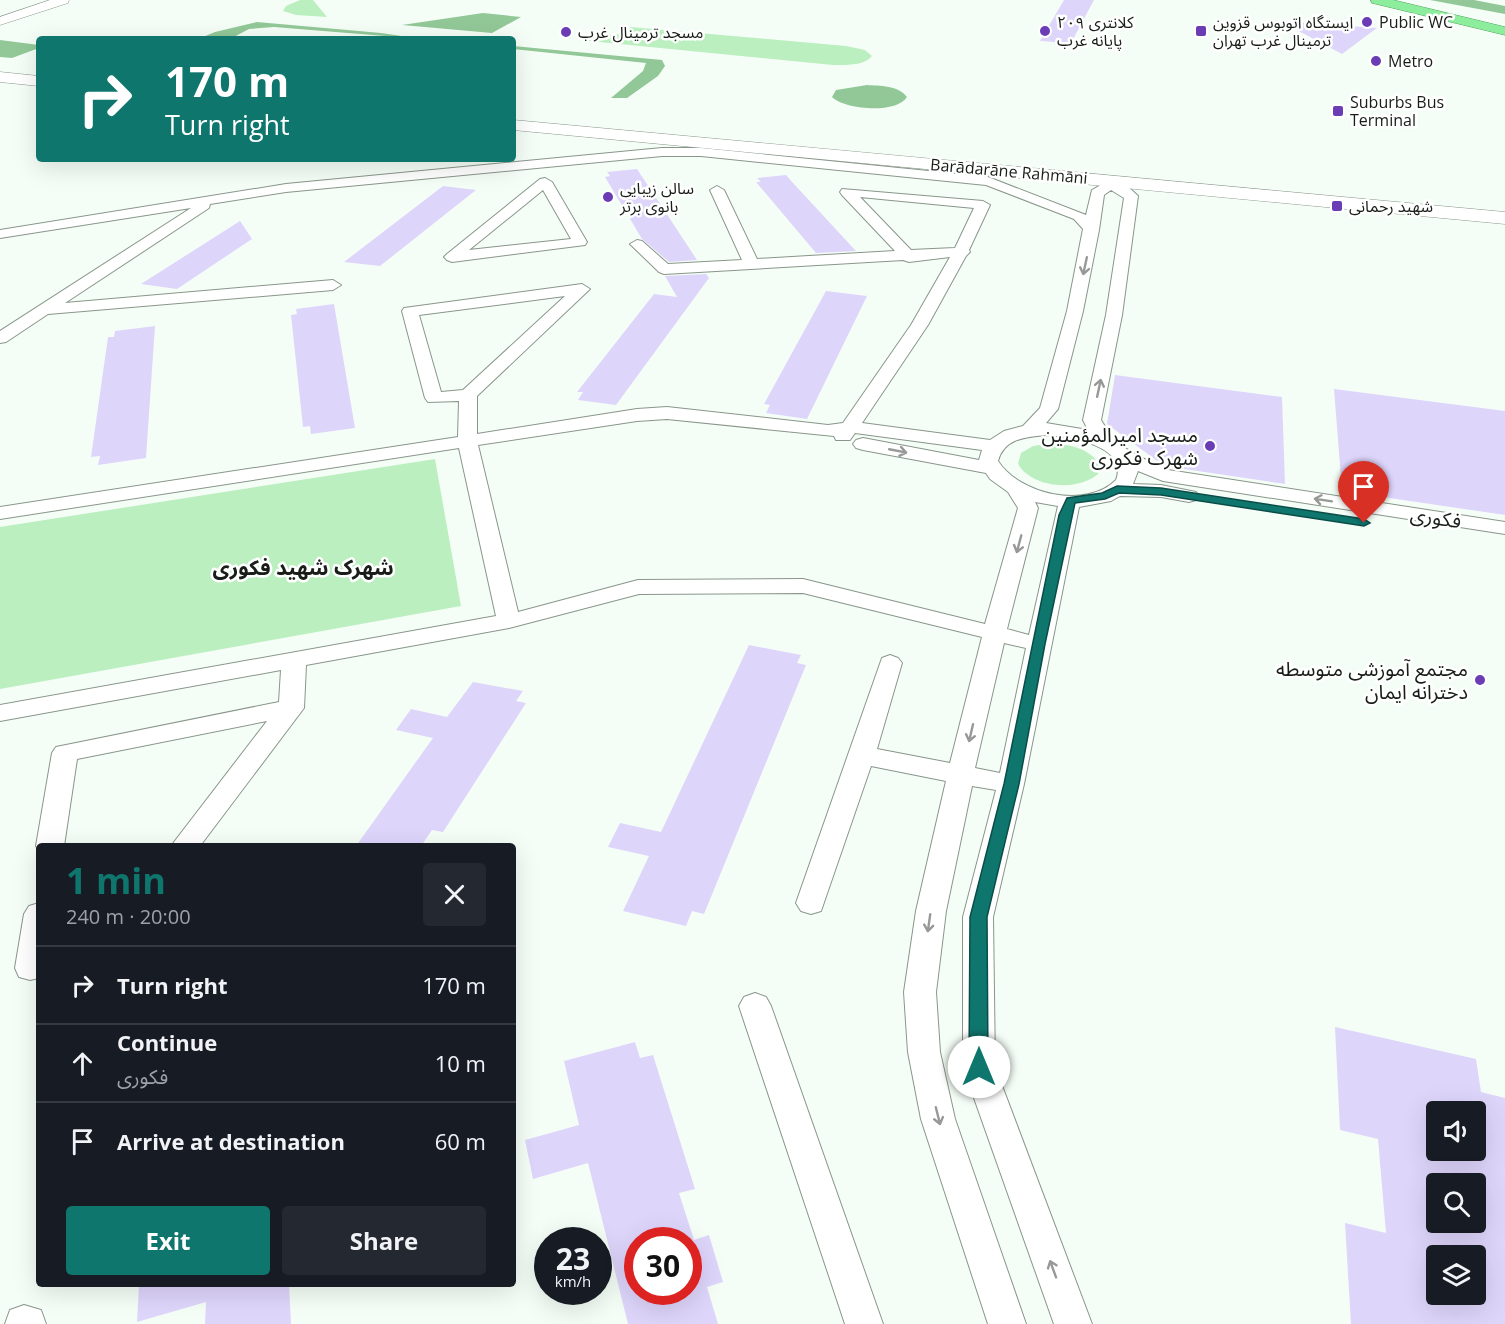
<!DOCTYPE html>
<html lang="en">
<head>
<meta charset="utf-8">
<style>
	:root { --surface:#171b24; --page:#242831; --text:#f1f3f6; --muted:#9ea1a6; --line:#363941; --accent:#0f766e }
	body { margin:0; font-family:"Open Sans","Noto Sans Arabic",sans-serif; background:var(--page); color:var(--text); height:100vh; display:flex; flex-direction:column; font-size:22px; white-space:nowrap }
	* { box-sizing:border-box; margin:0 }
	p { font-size:20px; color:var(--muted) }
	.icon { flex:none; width:33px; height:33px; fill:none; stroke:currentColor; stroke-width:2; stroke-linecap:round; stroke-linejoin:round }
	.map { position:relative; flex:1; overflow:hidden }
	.side { position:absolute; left:36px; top:843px; width:480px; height:444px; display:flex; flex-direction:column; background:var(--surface); border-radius:6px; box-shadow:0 6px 24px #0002 }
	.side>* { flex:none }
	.guide { position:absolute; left:36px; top:36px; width:480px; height:126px; border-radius:6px; box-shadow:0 6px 24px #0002; background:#0f766e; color:#fff; overflow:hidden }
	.tools { position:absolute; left:1426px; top:1101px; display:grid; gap:12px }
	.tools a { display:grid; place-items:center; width:60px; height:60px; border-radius:6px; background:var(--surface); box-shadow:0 6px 24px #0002; font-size:30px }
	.speed { position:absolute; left:534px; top:1227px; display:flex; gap:12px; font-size:30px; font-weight:700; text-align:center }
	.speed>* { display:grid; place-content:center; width:78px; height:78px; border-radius:50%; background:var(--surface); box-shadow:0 6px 24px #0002; line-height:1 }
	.speed small { font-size:15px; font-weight:400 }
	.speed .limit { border:9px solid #d22; background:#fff; color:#111 }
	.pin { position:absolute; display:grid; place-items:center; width:51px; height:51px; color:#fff; margin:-62px -26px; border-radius:50% 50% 50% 0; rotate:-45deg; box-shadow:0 0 6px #0007 }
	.pin .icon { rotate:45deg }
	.me { position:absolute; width:66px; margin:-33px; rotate:0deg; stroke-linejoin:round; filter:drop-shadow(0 0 4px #0008) }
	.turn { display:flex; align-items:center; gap:21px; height:126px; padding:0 30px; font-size:27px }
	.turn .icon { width:78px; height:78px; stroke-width:2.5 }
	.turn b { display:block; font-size:42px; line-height:51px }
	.round { display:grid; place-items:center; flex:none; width:63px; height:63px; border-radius:6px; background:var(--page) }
	.headline { display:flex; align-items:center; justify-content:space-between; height:102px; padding:0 30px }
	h1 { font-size:36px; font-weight:700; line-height:45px; color:var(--accent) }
	.action { display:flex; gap:12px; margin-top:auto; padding:12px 30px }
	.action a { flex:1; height:69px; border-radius:6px; background:var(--accent); color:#fff; font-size:24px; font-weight:700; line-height:69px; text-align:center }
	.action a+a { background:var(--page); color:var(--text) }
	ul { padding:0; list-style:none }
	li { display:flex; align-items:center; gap:18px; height:78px; padding:0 30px; border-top:2px solid var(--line) }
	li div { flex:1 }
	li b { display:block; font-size:22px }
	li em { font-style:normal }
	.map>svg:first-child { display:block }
	.green { fill:#bbefc0 }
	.forest { fill:#92c898 }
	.building { fill:#ded5fb; fill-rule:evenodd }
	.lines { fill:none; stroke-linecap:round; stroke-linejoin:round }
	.minor-casing { stroke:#89968a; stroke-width:2 }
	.secondary-casing { stroke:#89968a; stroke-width:1 }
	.trunk-casing { stroke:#51a25e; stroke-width:1 }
	.minor { fill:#fff; fill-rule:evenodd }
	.secondary { fill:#fff; fill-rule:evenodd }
	.trunk { fill:#8cee9c; fill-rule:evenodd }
	.oneway { stroke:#979997 }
	.route { fill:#0f766e; stroke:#0a4d48; stroke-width:1.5 }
	.poi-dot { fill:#6a3db5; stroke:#fff; stroke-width:2 }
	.labels { text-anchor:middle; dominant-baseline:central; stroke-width:5; stroke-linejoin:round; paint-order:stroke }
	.far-poi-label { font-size:16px; fill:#181d18; stroke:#fff; text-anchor:start }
	.far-street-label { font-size:16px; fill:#181d18; stroke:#fff }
	.poi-label { font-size:20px; fill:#181d18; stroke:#fff; text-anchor:end }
	.street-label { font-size:20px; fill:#181d18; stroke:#fff }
	.neighbourhood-label { font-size:21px; font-weight:bold; fill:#181d18; stroke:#fff }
</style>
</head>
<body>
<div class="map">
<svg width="1505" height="1324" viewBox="0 0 1505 1324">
	<rect width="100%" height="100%" fill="#f5fef6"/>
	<path class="green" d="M 300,0 L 313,0 L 327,17 L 296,15 L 283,11 L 286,6 Z
		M 631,27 L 846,46 L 865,50 L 872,56 C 864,66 846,65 833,65 L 579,40 L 619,34 Z
		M 1052,443 C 1070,445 1089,448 1099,464 L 1098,474 C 1077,492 1032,488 1018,464 L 1021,453 L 1033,446 Z
		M 435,459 L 461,606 L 0,689 L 0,527 Z"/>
	<path class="forest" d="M 1430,0 L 1474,0 L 1505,6 L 1505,14 Z
		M 483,13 L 521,17 L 492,33 L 402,25 Z
		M 257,22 L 381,33 L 422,39 L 274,27 L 249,29 L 230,39 L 198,39 L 215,32 Z
		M 0,40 L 39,45 L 39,48 L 12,58 L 0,57 Z
		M 513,46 L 662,60 L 665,66 L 658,76 L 627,98 L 611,98 L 643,71 L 646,63 L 513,49 Z
		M 867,85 C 880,86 898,85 907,97 C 897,114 845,110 832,97 L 836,90 Z"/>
	<path class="building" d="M 1064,0 L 1094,0 L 1071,43 L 1040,41 Z
		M 1280,21 L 1377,28 L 1342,54 Z
		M 637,169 L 674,225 L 697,260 L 669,262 L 642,239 L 605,177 L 610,176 L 607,172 Z
		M 786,175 L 794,184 L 856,251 L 816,253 L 756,182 L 761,182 L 757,178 Z
		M 443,186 L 476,190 L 380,266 L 344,262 Z
		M 240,221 L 252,239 L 177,289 L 141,284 Z
		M 706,274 L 709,278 L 616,405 L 578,400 L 583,392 L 577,392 L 654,294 L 677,297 L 665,276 Z
		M 826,291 L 867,296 L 807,419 L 766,413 L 770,405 L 764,404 Z
		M 334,304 L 355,428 L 311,434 L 310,426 L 303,427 L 291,315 L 297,314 L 296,309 Z
		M 155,326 L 146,458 L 98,465 L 100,456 L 91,457 L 108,337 L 114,337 L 115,331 Z
		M 1115,375 L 1282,397 L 1285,484 L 1164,466 L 1107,424 Z
		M 1334,389 L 1505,411 L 1505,515 L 1342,491 Z
		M 749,645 L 801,655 L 797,663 L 806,665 L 704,914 L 692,911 L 686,926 L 623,911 L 649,856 L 608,847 L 620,823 L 661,832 Z
		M 473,682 L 523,691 L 516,701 L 526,703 L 443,832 L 432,830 L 421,846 L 356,846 L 433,738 L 396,730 L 411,709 L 447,717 Z
		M 1335,1027 L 1476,1059 L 1481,1092 L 1505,1098 L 1505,1324 L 1351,1324 L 1345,1223 L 1386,1233 L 1378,1139 L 1340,1130 ZM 1437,1112 L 1476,1112 L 1476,1150 L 1437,1150 ZM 1437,1184 L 1476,1184 L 1476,1222 L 1437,1222 ZM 1437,1256 L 1476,1256 L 1476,1294 L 1437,1294 Z
		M 635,1042 L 640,1058 L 653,1055 L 695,1189 L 679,1193 L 694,1240 L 709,1235 L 723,1282 L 707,1287 L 718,1324 L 628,1324 L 588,1163 L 533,1179 L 525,1140 L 579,1125 L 564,1061 ZM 638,1240 L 692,1240 L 688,1242 L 688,1292 L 638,1292 Z
		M 139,1284 L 289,1284 L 291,1324 L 205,1324 L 206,1302 L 137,1322 Z"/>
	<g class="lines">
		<g class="minor-casing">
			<path id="minor" d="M 662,148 L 701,148 L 988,177 L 1086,215 L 1092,190 C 1112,178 1121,178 1138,196 L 1122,315 L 1101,420 C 1118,450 1138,456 1168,470 L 1505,522 L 1505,534 L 1163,481 L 1138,471 L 1133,484 L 1161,485 L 1196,492 L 1199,496 L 1196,500 L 1189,502 L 1161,497 L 1120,496 L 1111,501 L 1079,507 L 1024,784 L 993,917 L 995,1067 L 1092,1324 L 1054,1324 L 963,1067 L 963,917 L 996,790 L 972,786 L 946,911 L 936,992 L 940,1052 L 955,1119 L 1026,1324 L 988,1324 L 921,1119 L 908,1052 L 904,992 L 916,911 L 946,781 L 871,766 L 821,911 L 811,914 L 801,911 L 796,903 L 882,658 L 890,655 L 898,658 L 902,663 L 877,749 L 950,763 L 982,637 L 803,593 L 639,594 L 509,628 L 306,665 L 304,708 L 200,846 L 171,846 L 267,721 L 77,759 L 64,846 L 39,846 L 39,851 L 36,846 L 52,753 L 56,747 L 279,702 L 281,670 L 0,721 L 0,705 L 496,616 L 459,448 L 0,519 L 0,507 L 458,437 L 459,401 L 428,402 L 425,398 L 402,311 L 404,308 L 582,284 L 590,289 L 477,396 L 477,434 L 637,409 L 667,407 L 828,425 L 843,423 L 911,325 L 950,257 L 909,262 L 903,260 L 664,274 L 659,272 L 630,244 L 637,240 L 642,241 L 668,264 L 742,260 L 710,190 L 717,186 L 724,190 L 757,259 L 895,251 L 842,195 L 840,192 L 842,189 L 983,201 L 990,205 L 969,250 L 970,252 L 966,256 L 928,325 L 862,423 L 990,440 L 1004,431 L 1023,426 L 1040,408 L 1067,311 L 1083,229 L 1074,219 L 986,185 L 701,156 L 662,156 L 286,192 L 210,204 L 209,208 L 65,303 L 333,280 L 341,285 L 333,290 L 48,314 L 6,342 L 0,343 L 0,331 L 191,208 L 0,238 L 0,230 L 286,184 ZM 1111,190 L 1124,198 L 1106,315 L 1083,420 L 1088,430 L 1046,423 L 1058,409 L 1083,311 L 1099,230 L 1104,195 ZM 860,197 L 974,208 L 955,248 L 911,250 ZM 565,296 L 463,390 L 441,392 L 419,315 ZM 667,419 L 834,436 L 836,440 L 850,440 L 855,433 L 982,450 L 979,460 L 863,438 L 856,440 L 853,444 L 856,448 L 863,450 L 986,473 L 990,479 L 1008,492 L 1018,508 L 985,624 L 803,579 L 638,580 L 518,612 L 478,445 L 637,421 ZM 1047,435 C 1069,437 1129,445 1116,480 C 1086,510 1019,494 998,461 C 1004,438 1026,437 1047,435 ZM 1035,502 L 1058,506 L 1029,635 L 1007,629 L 1038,508 ZM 1004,643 L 1026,648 L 1000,773 L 975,768 Z
				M 545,178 L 552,182 L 587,242 L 585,245 L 452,262 L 447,260 L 444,257 L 447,254 L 540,179 ZM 543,190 L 571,239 L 469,250 Z
				M 39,903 L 39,978 L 30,980 L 19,977 L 15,968 L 24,914 L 29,906 Z
				M 755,993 L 766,997 L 771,1006 L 883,1324 L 845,1324 L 739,1006 L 744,997 Z
				M 24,1305 L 41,1310 L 46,1324 L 5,1324 L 10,1310 Z"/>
		</g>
		<g class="secondary-casing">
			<path id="secondary" d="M 50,0 L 69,0 L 68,3 L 0,25 L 0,17 Z
				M 0,72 L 39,76 L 39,86 L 0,82 Z
				M 513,120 L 1505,212 L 1505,224 L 513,130 Z"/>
		</g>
		<g class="trunk-casing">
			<path id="trunk" d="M 1371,0 L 1393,0 L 1505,27 L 1505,35 L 1372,3 Z"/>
		</g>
		<use href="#minor" class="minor"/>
		<use href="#secondary" class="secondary"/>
		<use href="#trunk" class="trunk"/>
	</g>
	<defs><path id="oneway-shaft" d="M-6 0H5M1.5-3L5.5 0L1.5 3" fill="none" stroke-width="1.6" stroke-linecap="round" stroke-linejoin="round" transform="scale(1.5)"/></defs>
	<g class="oneway">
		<use href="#oneway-shaft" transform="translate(1085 266) rotate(102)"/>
		<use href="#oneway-shaft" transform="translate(1099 388) rotate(-78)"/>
		<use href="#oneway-shaft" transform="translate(898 451) rotate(11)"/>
		<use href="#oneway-shaft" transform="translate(1323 500) rotate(-171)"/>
		<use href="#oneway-shaft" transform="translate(1019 544) rotate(105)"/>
		<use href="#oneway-shaft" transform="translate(971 733) rotate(103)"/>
		<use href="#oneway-shaft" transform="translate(929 923) rotate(98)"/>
		<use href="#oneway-shaft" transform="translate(938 1116) rotate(76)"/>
		<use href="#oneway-shaft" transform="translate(1053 1269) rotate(-110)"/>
	</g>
	<path class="route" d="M 1117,486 L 1161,488 L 1364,519 L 1370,523 L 1364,526 L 1161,495 L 1119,493 L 1105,499 L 1075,503 L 1045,644 L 1019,784 L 987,917 L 988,1067 L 985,1073 L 979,1075 L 972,1073 L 969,1067 L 970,917 L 1004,784 L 1059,515 L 1067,498 L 1102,493 Z"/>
	<g class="poi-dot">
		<circle cx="1367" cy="22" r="6"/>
		<circle cx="1045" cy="31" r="6"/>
		<rect x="1195" y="25" width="12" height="12" rx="3"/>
		<circle cx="566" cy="32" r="6"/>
		<circle cx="1376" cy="61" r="6"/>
		<rect x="1332" y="105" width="12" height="12" rx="3"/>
		<circle cx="608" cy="197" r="6"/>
		<rect x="1331" y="200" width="12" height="12" rx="3"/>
		<circle cx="1210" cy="446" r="6"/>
		<circle cx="1480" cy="680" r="6"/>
	</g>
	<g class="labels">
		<g class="far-poi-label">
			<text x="1057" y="22">کلانتری ۲۰۹<tspan x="1057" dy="18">پایانه غرب</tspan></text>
			<text x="1213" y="22">ایستگاه اتوبوس قزوین<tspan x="1213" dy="18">ترمینال غرب تهران</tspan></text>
			<text x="1379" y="22">Public WC</text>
			<text x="578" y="32">مسجد ترمینال غرب</text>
			<text x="1388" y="61">Metro</text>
			<text x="1350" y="102">Suburbs Bus<tspan x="1350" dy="18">Terminal</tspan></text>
			<text x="620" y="188">سالن زیبایی<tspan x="620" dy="18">بانوی برتر</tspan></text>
			<text x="1349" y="206">شهید رحمانی</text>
		</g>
		<g class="far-street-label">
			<text transform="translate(1009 171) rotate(5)">Barādarāne Rahmāni</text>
		</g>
		<g class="poi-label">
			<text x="1198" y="434">مسجد امیرالمؤمنین<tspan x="1198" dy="23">شهرک فکوری</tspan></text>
			<text x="1468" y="668">مجتمع آموزشی متوسطه<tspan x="1468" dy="23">دخترانه ایمان</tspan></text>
		</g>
		<g class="street-label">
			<text transform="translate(1436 517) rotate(9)">فکوری</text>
		</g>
		<g class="neighbourhood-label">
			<text x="303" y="567">شهرک شهید فکوری</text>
		</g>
	</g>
</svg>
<div class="tools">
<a><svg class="icon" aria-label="sound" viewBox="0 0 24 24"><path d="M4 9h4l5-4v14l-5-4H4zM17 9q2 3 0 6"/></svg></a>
<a><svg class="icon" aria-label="search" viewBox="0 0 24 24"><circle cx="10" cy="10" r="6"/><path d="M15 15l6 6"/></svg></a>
<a><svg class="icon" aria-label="layers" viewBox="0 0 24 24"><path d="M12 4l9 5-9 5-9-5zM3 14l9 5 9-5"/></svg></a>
</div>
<div class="speed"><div>23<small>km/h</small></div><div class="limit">30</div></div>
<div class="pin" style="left:1364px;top:523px;background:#d93025"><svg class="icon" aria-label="arrive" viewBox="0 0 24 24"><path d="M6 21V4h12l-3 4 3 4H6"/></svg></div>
<svg class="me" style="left:979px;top:1067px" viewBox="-20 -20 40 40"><circle r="19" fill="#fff"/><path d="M0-13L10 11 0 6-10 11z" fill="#0f766e"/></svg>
<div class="guide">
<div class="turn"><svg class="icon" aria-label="right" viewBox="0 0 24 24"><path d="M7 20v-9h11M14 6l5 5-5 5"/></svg><div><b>170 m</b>Turn right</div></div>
</div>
<section class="side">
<div class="headline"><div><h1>1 min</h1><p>240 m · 20:00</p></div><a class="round"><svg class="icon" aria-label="close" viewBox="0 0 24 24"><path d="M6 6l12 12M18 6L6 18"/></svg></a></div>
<ul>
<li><svg class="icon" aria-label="right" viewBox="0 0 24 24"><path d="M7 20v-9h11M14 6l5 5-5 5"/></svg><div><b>Turn right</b></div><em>170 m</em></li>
<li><svg class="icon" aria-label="ahead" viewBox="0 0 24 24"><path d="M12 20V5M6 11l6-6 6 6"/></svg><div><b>Continue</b><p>فکوری</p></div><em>10 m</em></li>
<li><svg class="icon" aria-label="arrive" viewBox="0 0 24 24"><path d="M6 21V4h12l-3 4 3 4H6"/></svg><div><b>Arrive at destination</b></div><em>60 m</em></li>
</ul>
<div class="action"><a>Exit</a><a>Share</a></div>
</section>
</div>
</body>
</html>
